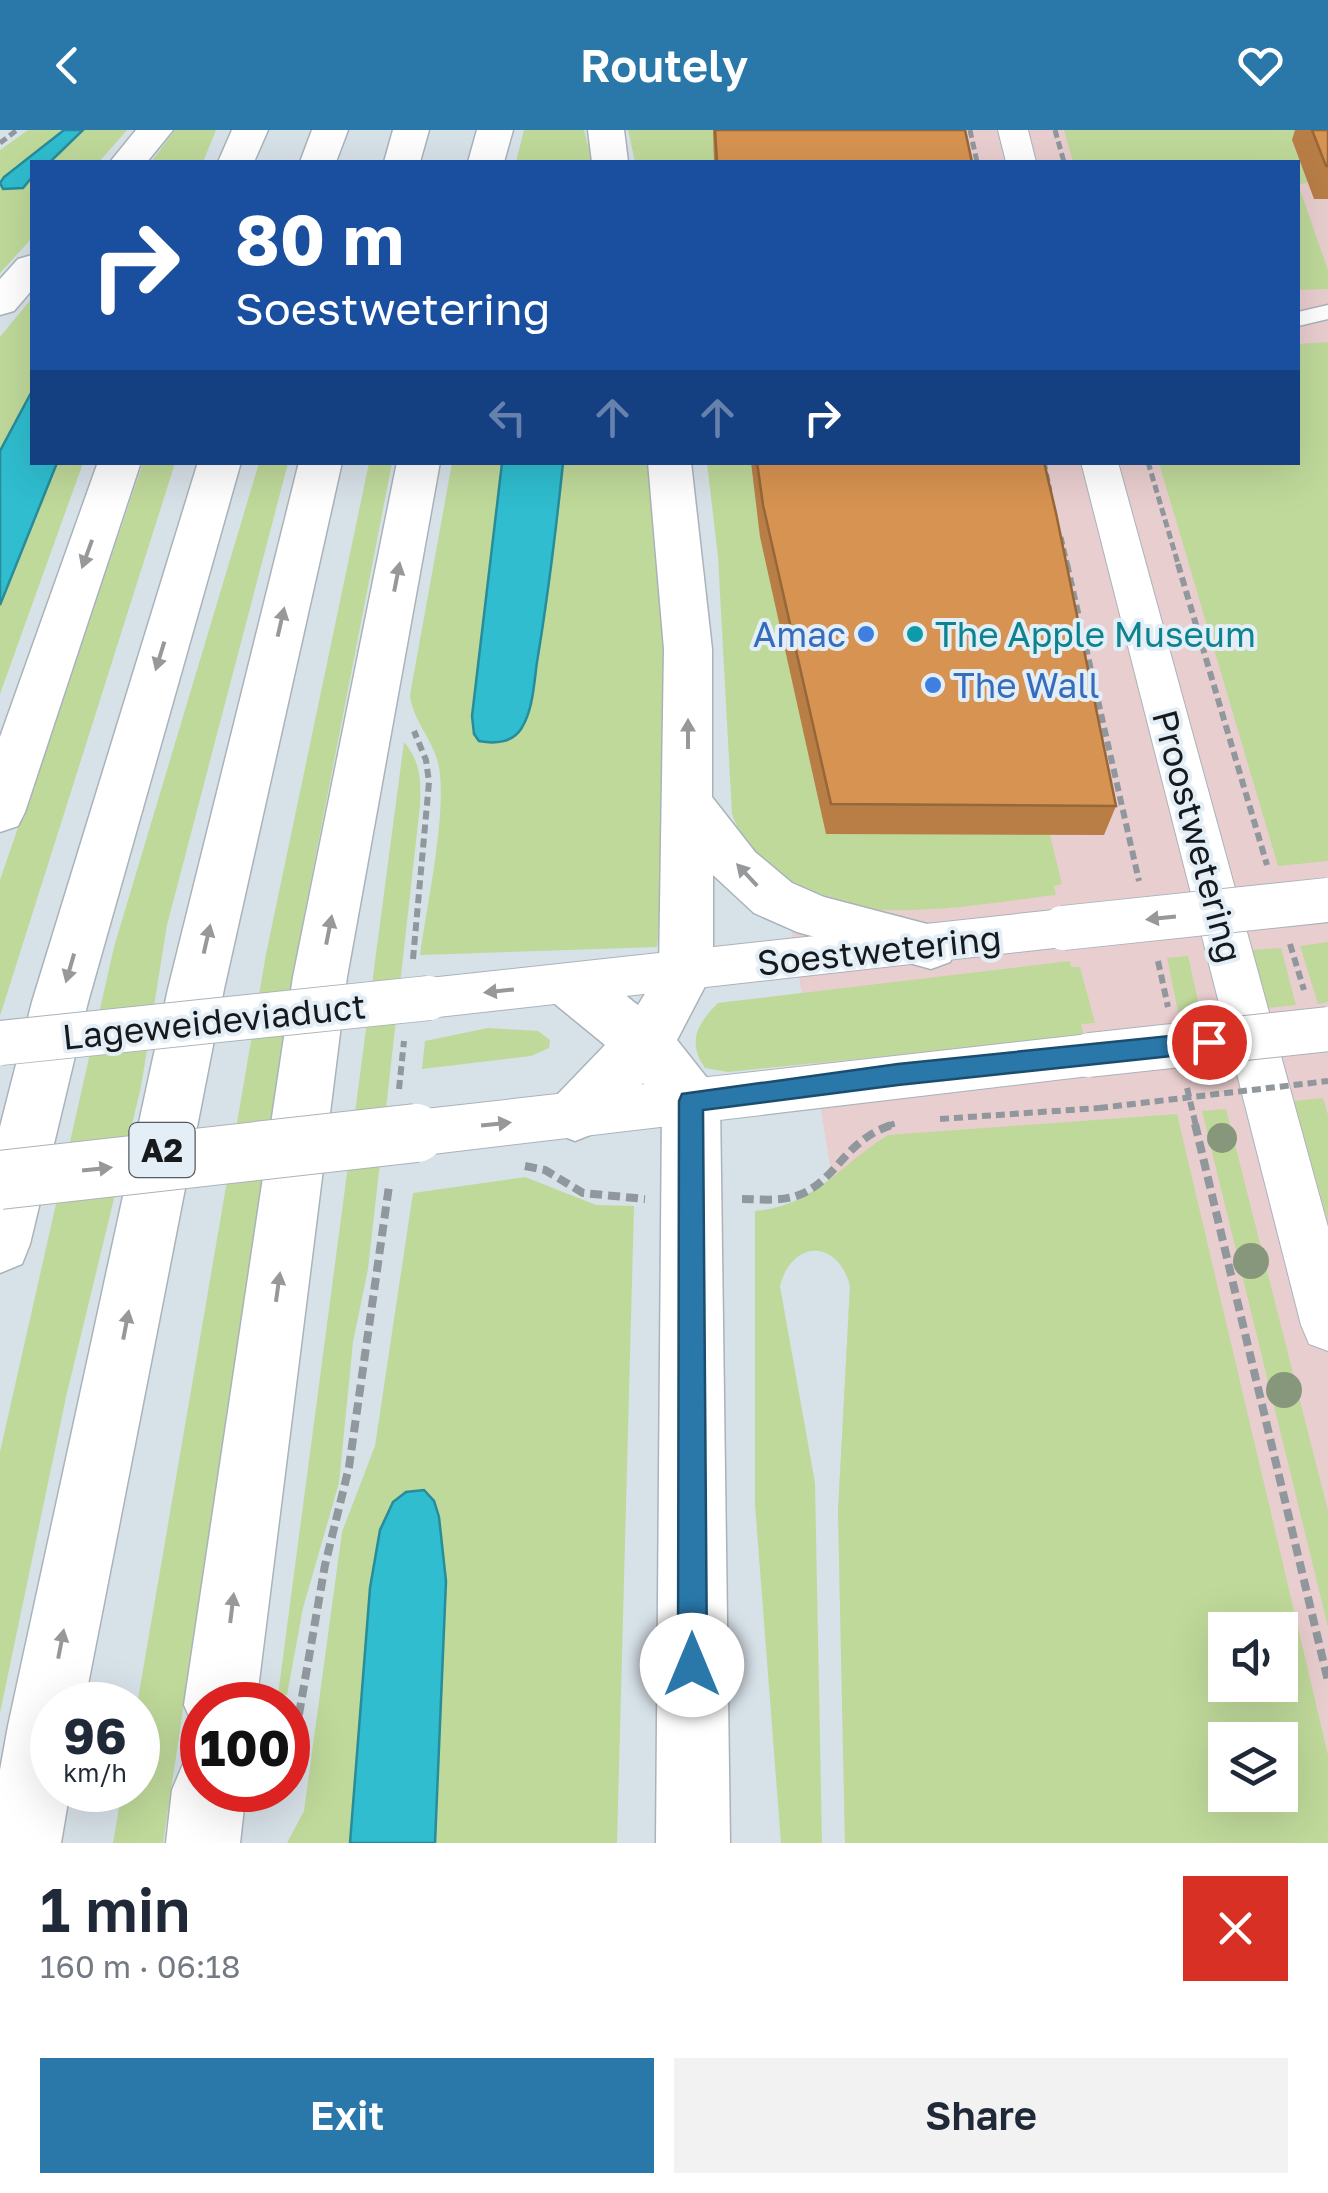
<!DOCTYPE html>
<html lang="en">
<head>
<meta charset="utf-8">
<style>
	:root { --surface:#fff; --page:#f2f2f3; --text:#1f2937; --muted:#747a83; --accent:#2a78aa }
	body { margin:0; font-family:"Golos Text",sans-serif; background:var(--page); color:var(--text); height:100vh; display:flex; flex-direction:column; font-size:38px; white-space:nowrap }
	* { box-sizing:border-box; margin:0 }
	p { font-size:32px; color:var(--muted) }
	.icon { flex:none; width:55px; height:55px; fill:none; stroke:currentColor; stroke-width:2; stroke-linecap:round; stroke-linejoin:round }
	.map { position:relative; height:1713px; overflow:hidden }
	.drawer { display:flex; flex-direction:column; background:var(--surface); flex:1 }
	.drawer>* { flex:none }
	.guide { position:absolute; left:30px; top:30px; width:1270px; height:305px; border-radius:0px; box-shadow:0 10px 40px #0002; background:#1a4fa0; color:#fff; overflow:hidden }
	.fabs { position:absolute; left:1208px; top:1482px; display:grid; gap:20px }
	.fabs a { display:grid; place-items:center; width:90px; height:90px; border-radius:0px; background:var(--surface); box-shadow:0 10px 40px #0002; font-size:50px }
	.speed { position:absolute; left:30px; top:1552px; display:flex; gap:20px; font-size:50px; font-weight:700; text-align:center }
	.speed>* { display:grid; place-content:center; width:130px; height:130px; border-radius:50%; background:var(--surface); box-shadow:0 10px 40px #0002; line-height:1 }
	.speed small { font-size:25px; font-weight:400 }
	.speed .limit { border:15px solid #d22; background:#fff; color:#111 }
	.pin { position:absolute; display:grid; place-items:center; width:85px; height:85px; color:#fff; margin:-42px; border:5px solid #fff; border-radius:50%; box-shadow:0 2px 10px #0007 }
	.me { position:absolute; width:110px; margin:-55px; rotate:0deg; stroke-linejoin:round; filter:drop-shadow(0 0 8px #0008) }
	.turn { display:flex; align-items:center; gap:35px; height:210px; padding:0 40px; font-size:45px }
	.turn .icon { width:130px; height:130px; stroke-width:2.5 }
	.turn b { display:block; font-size:70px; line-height:85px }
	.lanes { display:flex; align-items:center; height:95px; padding:0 40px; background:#0003; justify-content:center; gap:50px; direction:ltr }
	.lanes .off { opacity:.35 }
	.round { display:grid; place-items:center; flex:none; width:105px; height:105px; border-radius:0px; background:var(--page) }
	.headline { display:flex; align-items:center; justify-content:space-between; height:170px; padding:0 40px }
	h1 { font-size:60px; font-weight:600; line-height:75px }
	.action { display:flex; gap:20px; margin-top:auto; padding:20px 40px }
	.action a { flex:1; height:115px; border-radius:0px; background:var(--accent); color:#fff; font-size:40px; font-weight:600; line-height:115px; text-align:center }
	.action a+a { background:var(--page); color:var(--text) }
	header { display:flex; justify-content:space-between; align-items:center; height:130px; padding:0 40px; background:var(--accent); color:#fff; font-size:45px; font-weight:600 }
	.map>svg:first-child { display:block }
	.commercial { fill:#e9cecf; fill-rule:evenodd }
	.green { fill:#bfd99a; fill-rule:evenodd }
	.water { fill:#2fbdcf; stroke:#288c9a; stroke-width:2.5 }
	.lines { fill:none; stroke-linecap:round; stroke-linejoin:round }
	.street-casing { stroke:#aab3ba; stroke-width:3 }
	.secondary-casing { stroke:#aab3ba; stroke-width:2 }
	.highway-casing { stroke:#aab3ba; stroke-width:3 }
	.path-far2 { stroke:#90979d; stroke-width:5; stroke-dasharray:8 4; stroke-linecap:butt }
	.path-far1 { stroke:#90979d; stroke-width:6; stroke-dasharray:9 5; stroke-linecap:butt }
	.path { stroke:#90979d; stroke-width:8; stroke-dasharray:12 6; stroke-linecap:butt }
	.street { fill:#fff; fill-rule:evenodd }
	.secondary { fill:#fff; fill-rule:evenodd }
	.highway { fill:#fff; fill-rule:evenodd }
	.secondary-bridge-far1-casing { stroke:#aab3ba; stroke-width:46; stroke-linecap:butt }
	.secondary-bridge-casing { stroke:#aab3ba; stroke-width:60; stroke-linecap:butt }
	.path-bridge { stroke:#90979d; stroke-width:6; stroke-dasharray:9 5; stroke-linecap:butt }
	.secondary-bridge-far1 { stroke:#fff; stroke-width:44 }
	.secondary-bridge { stroke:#fff; stroke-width:58 }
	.tree { fill:#87977b }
	.wall { fill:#b97e46 }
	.building { fill:#d79351; stroke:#966739; stroke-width:2.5 }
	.oneway { fill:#979899 }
	.route { fill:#2a78aa; stroke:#1b4e6e; stroke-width:2.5 }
	.shop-dot { fill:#3f7fe0; stroke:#e4eef6; stroke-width:4 }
	.culture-dot { fill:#0f9aa8; stroke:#e4eef6; stroke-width:4 }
	.labels { text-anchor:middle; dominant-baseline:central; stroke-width:8; stroke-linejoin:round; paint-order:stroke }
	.shield { fill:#e4eef6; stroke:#545a5e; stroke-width:2.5 }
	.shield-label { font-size:32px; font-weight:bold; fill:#171a1d }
	.shop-label { font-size:35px; fill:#366cbe; stroke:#e4eef6; text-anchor:end }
	.culture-label { font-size:35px; fill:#0d838f; stroke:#e4eef6; text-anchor:start }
	.street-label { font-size:35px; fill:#171a1d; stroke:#e4eef6 }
</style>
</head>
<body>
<header><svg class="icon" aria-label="back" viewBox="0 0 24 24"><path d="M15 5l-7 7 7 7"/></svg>Routely<svg class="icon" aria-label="heart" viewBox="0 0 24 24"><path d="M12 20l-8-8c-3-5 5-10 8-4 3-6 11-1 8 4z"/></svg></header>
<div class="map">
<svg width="1328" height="1713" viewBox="0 0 1328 1713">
	<rect width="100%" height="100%" fill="#d7e1e8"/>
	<path class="commercial" d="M 670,0 L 1328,0 L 1328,1713 L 845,1713 L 838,1381 L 850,1156 L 714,333 L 1298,332 L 1298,32 L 674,32 ZM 1225,1500 L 1280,1500 L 1280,1555 L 1225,1555 ZM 1225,1610 L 1280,1610 L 1280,1665 L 1225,1665 Z"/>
	<path class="green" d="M 28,0 L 127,0 L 99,32 L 32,32 L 32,108 L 0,143 L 0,20 Z
		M 175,0 L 216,0 L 203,32 L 151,32 Z
		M 524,0 L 584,0 L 592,32 L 516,32 Z
		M 628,0 L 714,0 L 716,32 L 635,32 Z
		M 1064,0 L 1328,0 L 1292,11 L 1308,53 L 1298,54 L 1328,140 L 1328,159 L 1298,160 L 1298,32 L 1073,32 Z
		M 32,168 L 32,332 L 83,333 L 0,564 L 0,207 Z
		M 1328,212 L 1328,731 L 1278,736 L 1159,333 L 1298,332 L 1298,214 Z
		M 143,333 L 175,333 L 0,886 L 0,750 Z
		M 259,333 L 288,333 L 167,795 L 141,957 L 66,1267 L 0,1583 L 0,1322 L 114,817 Z
		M 369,333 L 392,333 L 297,822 L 163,1713 L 113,1713 L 122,1660 L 138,1660 L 137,1575 L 266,824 Z
		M 452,333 L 651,333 L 673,620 L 657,817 L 420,825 C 427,775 447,683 439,637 C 434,610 413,592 410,565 Z
		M 707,333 L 760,333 L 1007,584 L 1050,705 L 1062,754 L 1054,756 L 1056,765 C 948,777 780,818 732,684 L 718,427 Z
		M 404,612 C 421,632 421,651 420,676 L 368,1139 L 353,1212 L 339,1353 L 303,1478 L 287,1565 L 278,1565 Z
		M 1328,812 L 1328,872 L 1318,874 L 1300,816 Z
		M 1281,818 L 1296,875 L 1267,878 L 1252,820 Z
		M 1188,826 L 1201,884 L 1179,886 L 1167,828 Z
		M 1070,831 L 1071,837 L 1080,837 L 1095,893 L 1081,894 L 1084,906 L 728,942 L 705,938 C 687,912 697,894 718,873 Z
		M 488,898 L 538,901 L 550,910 L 549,918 L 531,926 L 422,939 L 425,911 Z
		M 1323,968 L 1328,985 L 1328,1092 L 1294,971 Z
		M 1226,979 L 1328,1381 L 1328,1497 L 1202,981 Z
		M 1177,984 L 1328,1625 L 1328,1713 L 845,1713 L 838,1381 L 850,1156 C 838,1109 792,1109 780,1156 L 815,1353 L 822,1713 L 781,1713 L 755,1375 L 755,1081 C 813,1077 842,1033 888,1005 ZM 1225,1500 L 1280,1500 L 1280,1555 L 1225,1555 ZM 1225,1610 L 1280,1610 L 1280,1665 L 1225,1665 Z
		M 525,1047 L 596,1075 L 634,1076 L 617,1713 L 287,1713 L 304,1681 L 342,1402 L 375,1316 L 413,1063 Z"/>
	<path class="water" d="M 64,0 L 83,0 L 50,32 L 32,32 L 32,47 L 23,58 L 3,59 L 0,53 L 4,47 Z
		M 32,261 L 32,332 L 57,333 L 0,475 L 0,321 Z
		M 502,333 L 563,333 C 556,400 548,466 537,532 C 534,553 533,581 521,599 C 512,613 494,614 479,611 L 474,604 L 472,586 Z
		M 424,1360 L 434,1371 L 439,1387 L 446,1451 L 435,1713 L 350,1713 L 370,1458 L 380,1400 L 393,1372 L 406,1362 Z"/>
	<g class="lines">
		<g class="street-casing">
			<path id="street" d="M 1328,175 L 1328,189 L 1298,196 L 1298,182 Z"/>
		</g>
		<g class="secondary-casing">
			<path id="secondary" d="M 998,0 L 1028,0 L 1036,32 L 1006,32 Z
				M 1081,332 L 1118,332 L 1328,1097 L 1328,1221 L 1309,1214 L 1301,1195 Z
				M 1063,779 L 1079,784 L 1086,798 L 1079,812 L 1063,817 L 429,888 L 412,882 L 405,868 L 412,854 L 429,848 Z
				M 1089,904 L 1106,910 L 1113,925 L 1106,940 L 1089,946 L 416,1026 L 398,1019 L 391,1003 L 398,987 L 416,980 Z"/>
		</g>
		<g class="highway-casing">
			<path id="highway" d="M 136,0 L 173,0 L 147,32 L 110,32 Z
				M 232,0 L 268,0 L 254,32 L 218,32 Z
				M 312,0 L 348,0 L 336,32 L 300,32 Z
				M 393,0 L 429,0 L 420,32 L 384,32 Z
				M 477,0 L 513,0 L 504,32 L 468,32 Z
				M 588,0 L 624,0 L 628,32 L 592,32 Z
				M 32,125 L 32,160 L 14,181 L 0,185 L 0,149 L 18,129 Z
				M 98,332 L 141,332 L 25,682 L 18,696 L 0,702 L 0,607 Z
				M 198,332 L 241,332 L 88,872 L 30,1114 L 22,1134 L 0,1143 L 0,997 L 32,872 Z
				M 299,332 L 342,332 L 224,859 L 84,1575 L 52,1575 L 52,1660 L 70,1660 L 61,1713 L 0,1713 L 0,1640 L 8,1596 L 168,859 Z
				M 397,332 L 440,332 L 347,847 L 256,1575 L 202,1575 L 202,1604 L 195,1600 L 184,1575 L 293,847 Z
				M 648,332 L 691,332 L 712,519 L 712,667 L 755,722 L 792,753 L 824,767 L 950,800 L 958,816 L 950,832 L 931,839 L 797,802 L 754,783 L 713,745 L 713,841 L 677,910 L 711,953 L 720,971 L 730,1713 L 656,1713 L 662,978 L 643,953 L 595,1003 L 575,1011 L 555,1003 L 546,985 L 555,967 L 605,915 L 550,870 L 542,854 L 550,838 C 586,825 610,854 638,875 L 659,841 L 664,519 Z
				M 202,1626 L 202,1660 L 246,1660 L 240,1713 L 166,1713 L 172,1660 L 183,1634 Z"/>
		</g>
		<path class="path-far2" d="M 970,0 L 977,32
			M 1055,0 L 1064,32
			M 0,13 L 17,0
			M 1044,332 L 1050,361
			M 1148,332 L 1179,437
			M 1061,407 L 1068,437"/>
		<path class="path-far1" d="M 1067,434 L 1139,751
			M 1178,434 L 1267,735
			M 1290,814 L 1304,860
			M 413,829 L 429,652 L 426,630 L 414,601
			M 1158,831 L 1168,877
			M 1187,958 L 1196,996
			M 399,959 L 404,911
			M 940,989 L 1099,978
			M 886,996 L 897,993"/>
		<path class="path" d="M 1195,994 L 1328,1551
			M 525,1036 L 545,1040 L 583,1063 L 645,1069
			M 742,1069 C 760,1069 781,1072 799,1065 C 838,1050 845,1008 895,994
			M 288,1619 L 298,1590 L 325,1435 L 349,1337 L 389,1056"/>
		<use href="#street" class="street"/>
		<use href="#secondary" class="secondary"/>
		<use href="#highway" class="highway"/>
		<g class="secondary-bridge-far1-casing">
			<path id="secondary-bridge-far1" d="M 1063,798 L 1328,770
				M 0,913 L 429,868
				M 1089,925 L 1328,899"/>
		</g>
		<g class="secondary-bridge-casing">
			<path id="secondary-bridge" d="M 0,1050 L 416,1003"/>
		</g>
		<path class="path-bridge" d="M 1099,978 L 1328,951"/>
		<use href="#secondary-bridge-far1" class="secondary-bridge-far1"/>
		<use href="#secondary-bridge" class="secondary-bridge"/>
	</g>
	<g class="tree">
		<circle cx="1222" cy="1008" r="15"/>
		<circle cx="1251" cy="1131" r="18"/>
		<circle cx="1284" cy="1260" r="18"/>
	</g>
	<path class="wall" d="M 713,0 L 965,0 L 972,32 L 714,32 Z
		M 1295,0 L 1328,0 L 1328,69 L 1314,69 L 1292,10 Z
		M 751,332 L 1044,332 L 1116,676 L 1104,705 L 826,704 L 760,407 Z"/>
	<path class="building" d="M 715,0 L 965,0 L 972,32 L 717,32 Z
		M 1312,0 L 1328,0 L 1328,36 L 1326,36 Z
		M 757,332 L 1044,332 L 1056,383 L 1116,676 L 831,674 L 763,375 Z"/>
	<defs><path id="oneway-solid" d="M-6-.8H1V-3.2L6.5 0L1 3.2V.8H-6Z" transform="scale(2.5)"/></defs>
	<g class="oneway">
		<use href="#oneway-solid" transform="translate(87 424) rotate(110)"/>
		<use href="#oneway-solid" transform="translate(397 447) rotate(-79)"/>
		<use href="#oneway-solid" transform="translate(281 492) rotate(-77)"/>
		<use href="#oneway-solid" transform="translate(160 526) rotate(107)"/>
		<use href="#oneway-solid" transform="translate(688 604) rotate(-90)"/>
		<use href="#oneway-solid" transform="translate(747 745) rotate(-133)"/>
		<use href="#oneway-solid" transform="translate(1161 788) rotate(174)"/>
		<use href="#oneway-solid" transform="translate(329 800) rotate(-79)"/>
		<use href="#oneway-solid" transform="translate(207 809) rotate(-77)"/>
		<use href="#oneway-solid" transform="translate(70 838) rotate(106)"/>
		<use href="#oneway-solid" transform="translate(499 861) rotate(174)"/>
		<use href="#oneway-solid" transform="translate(496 994) rotate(-6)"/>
		<use href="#oneway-solid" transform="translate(97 1039) rotate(-6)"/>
		<use href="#oneway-solid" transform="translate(278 1157) rotate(-82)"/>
		<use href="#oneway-solid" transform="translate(126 1195) rotate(-79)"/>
		<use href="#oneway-solid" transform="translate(232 1478) rotate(-83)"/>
		<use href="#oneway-solid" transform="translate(61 1514) rotate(-79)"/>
	</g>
	<path class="route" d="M 1209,902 L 1217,905 L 1220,912 L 1217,919 L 1209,922 L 898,955 L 703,980 L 707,1535 L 703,1545 L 692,1550 L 682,1545 L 678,1535 L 679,971 L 682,964 L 898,934 Z"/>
	<g class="shop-dot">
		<circle cx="866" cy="504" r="10"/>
		<circle cx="933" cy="555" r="10"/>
	</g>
	<circle class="culture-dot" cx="915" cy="504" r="10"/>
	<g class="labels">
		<rect class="shield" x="129.5" y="993" width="65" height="54" rx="8"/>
		<g class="shield-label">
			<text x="162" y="1020">A2</text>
		</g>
		<g class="shop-label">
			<text x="846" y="504">Amac</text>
			<text x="953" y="555" text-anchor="start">The Wall</text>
		</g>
		<g class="culture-label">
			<text x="935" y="504">The Apple Museum</text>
		</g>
		<g class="street-label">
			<text transform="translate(1198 706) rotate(75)">Proostwetering</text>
			<text transform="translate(879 820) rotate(-6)">Soestwetering</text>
			<text transform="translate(214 891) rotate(-6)">Lageweideviaduct</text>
		</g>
	</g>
</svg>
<div class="fabs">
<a><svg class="icon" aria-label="sound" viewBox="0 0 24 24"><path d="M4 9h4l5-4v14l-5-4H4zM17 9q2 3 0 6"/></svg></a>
<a><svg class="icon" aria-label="layers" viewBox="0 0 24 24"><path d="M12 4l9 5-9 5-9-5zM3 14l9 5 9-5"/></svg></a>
</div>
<div class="speed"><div>96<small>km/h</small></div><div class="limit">100</div></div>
<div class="pin" style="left:1209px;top:912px;background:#d93025"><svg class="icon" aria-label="arrive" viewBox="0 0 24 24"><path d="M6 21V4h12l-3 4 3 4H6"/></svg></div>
<svg class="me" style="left:692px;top:1535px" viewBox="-20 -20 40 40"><circle r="19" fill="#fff"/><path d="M0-13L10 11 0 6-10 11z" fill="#2a78aa"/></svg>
<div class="guide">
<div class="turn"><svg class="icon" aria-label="right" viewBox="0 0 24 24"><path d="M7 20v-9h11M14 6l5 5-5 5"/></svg><div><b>80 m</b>Soestwetering</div></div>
<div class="lanes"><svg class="icon off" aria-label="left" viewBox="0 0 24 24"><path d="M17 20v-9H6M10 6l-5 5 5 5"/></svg><svg class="icon off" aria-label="ahead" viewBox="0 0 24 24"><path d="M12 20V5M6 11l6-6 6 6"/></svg><svg class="icon off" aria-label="ahead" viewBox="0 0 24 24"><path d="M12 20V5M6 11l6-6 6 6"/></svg><svg class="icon" aria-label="right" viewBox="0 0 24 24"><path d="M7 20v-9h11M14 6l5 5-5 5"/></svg></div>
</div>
</div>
<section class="drawer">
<div class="headline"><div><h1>1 min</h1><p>160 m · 06:18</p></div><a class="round" style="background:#d93025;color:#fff"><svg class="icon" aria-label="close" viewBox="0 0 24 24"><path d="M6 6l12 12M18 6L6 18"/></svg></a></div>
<div class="action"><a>Exit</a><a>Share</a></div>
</section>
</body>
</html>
